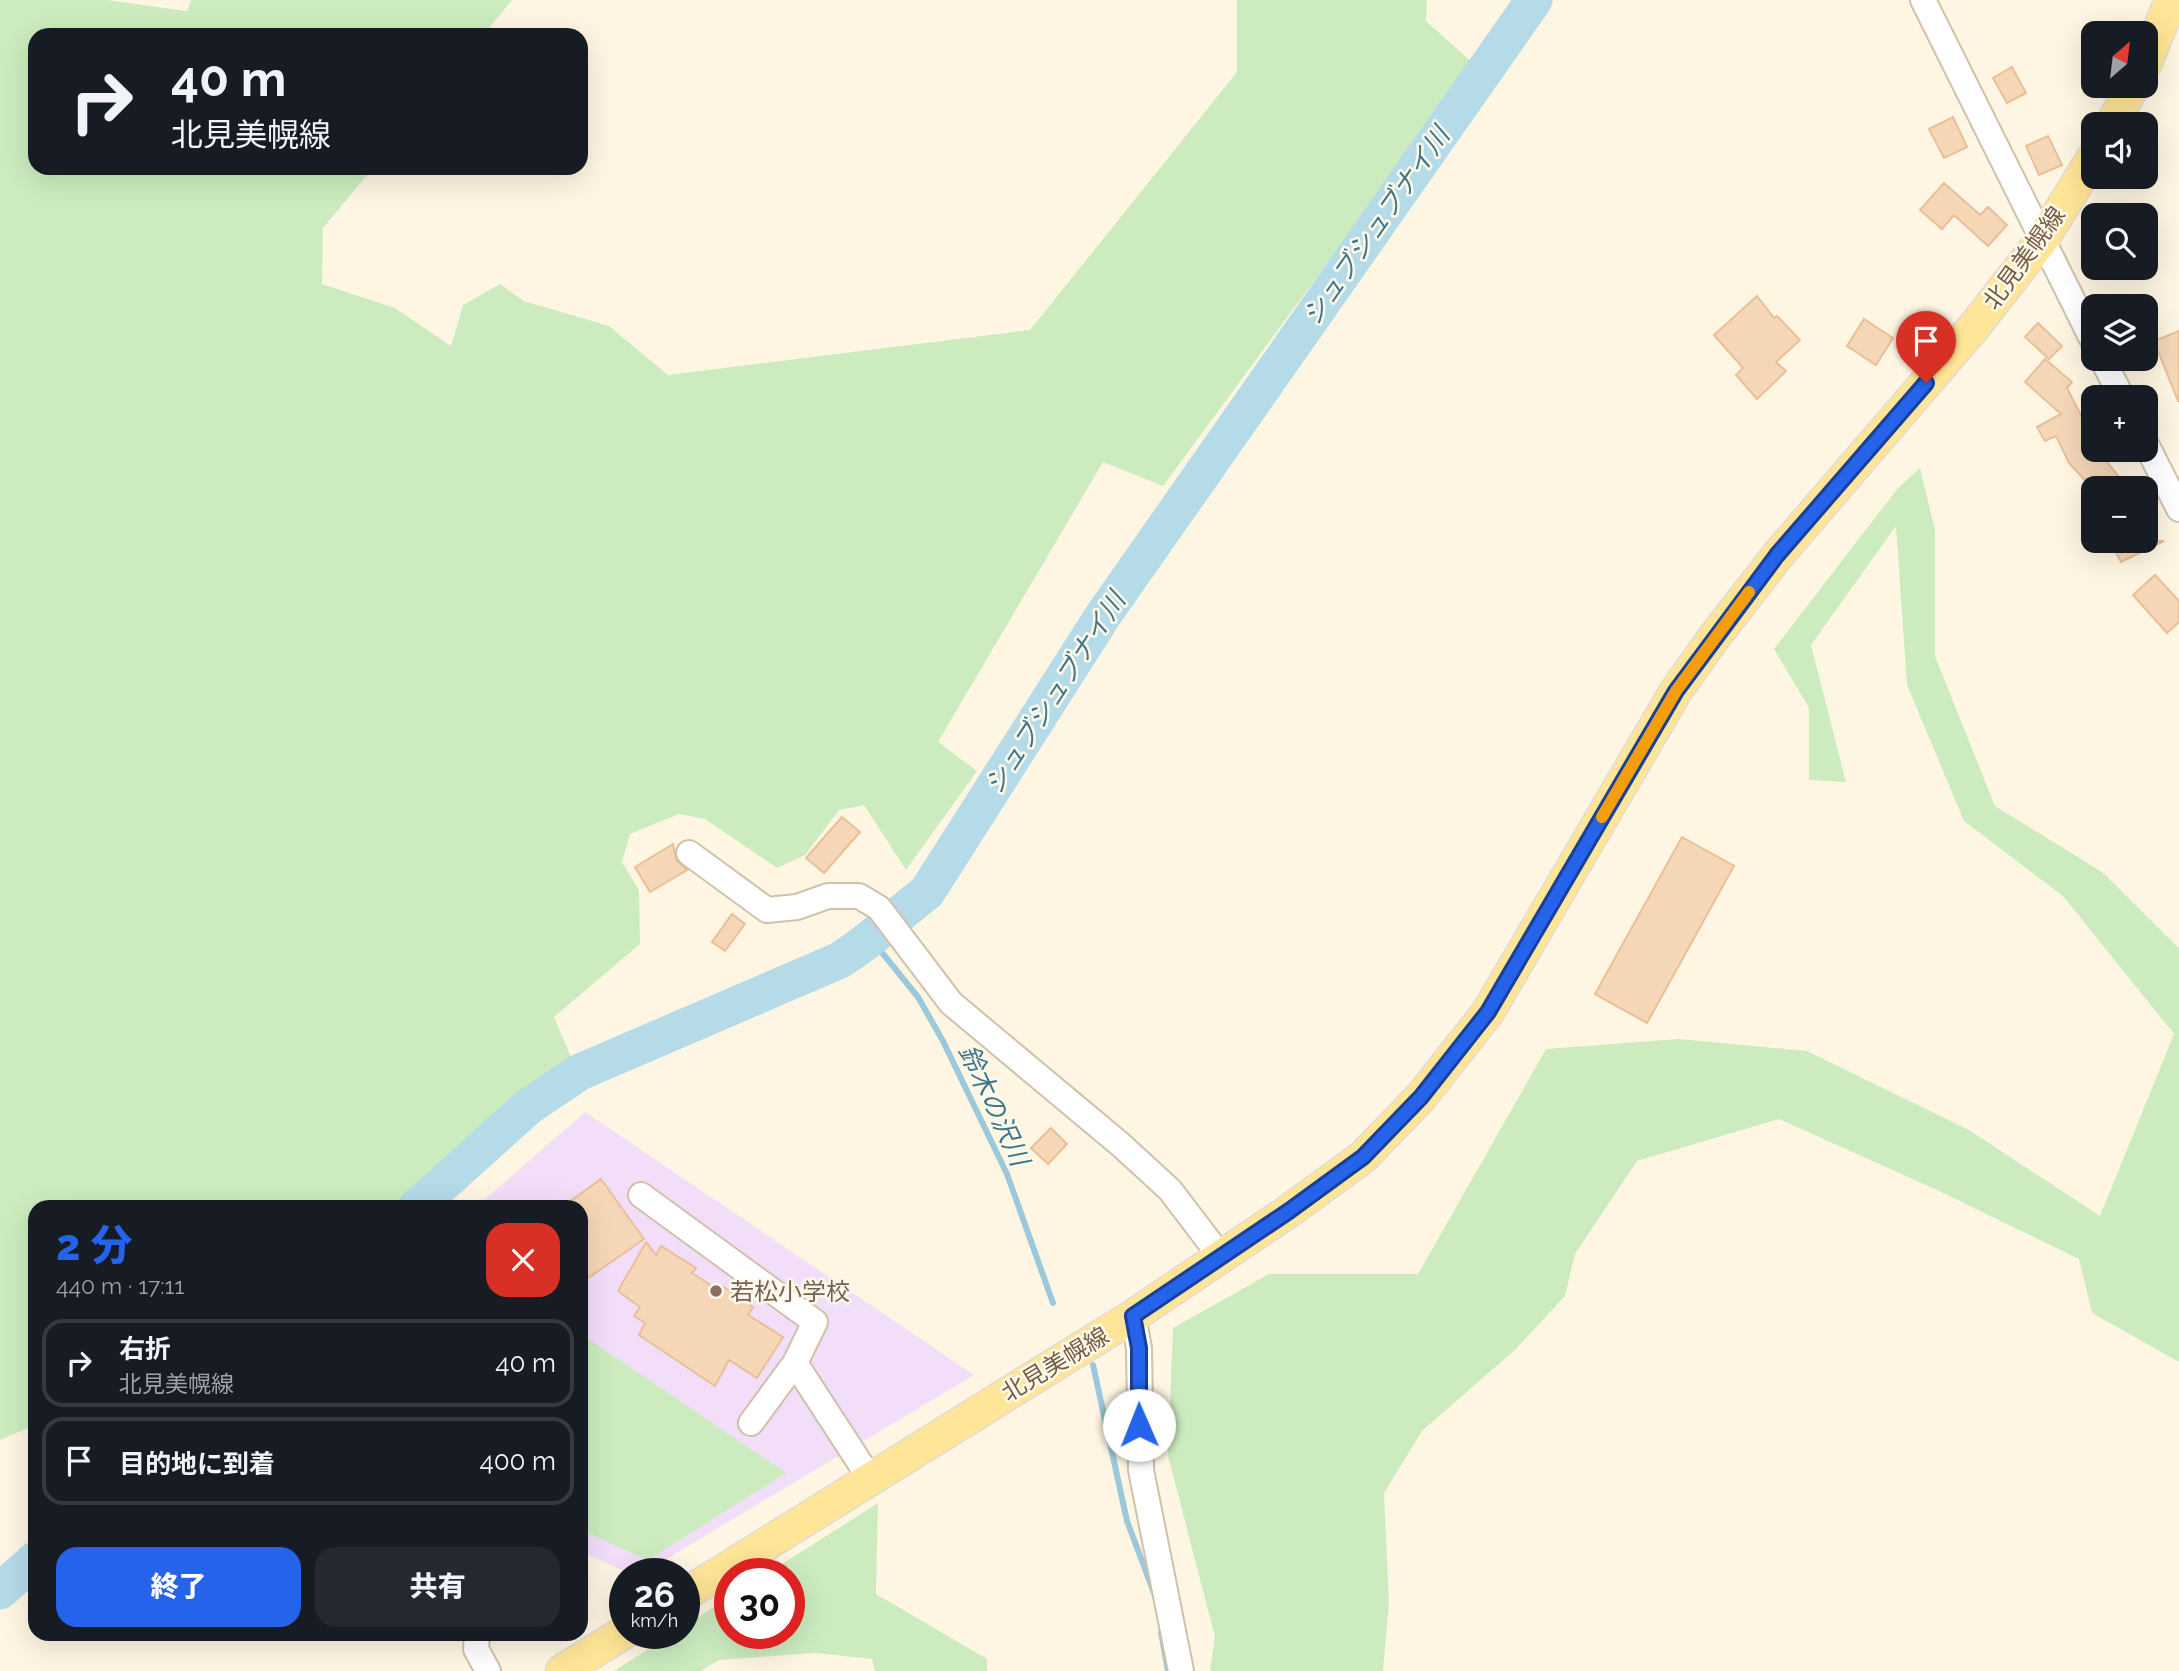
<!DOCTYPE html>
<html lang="ja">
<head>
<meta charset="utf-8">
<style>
	:root { --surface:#171b24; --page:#242831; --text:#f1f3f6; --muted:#9ea1a6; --line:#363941; --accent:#2563eb }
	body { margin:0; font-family:Raleway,"Noto Sans JP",sans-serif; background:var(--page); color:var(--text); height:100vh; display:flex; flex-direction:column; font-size:26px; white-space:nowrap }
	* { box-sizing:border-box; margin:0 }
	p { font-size:23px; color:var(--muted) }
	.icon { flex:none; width:38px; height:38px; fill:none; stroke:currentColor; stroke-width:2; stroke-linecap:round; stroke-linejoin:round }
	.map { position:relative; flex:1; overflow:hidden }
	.side { position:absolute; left:28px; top:1200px; width:560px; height:441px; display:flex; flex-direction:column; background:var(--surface); border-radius:21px; box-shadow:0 7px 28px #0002 }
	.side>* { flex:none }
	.hud { position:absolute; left:28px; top:28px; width:560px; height:147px; border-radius:21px; box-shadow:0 7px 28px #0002; background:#171b24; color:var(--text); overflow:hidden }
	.needle { width:46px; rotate:28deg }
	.fabs { position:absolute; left:2081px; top:21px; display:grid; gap:14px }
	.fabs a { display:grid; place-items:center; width:77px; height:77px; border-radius:14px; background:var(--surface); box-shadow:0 7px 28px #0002; font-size:35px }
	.speed { position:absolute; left:609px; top:1558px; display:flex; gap:14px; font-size:35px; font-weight:700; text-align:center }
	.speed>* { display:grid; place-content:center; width:91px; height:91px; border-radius:50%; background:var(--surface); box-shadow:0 7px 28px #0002; line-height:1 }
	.speed small { font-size:18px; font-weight:400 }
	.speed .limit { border:10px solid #d22; background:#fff; color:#111 }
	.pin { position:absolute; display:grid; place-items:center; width:60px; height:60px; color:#fff; margin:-72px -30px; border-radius:50% 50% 50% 0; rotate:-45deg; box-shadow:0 0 7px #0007 }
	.pin .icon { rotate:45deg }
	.me { position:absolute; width:77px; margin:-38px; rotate:359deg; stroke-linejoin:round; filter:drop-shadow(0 0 5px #0008) }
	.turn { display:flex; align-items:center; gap:24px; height:147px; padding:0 28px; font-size:32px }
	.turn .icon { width:91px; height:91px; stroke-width:2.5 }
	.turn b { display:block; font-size:49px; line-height:60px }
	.round { display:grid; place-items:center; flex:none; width:74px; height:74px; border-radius:21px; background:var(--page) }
	.summary { display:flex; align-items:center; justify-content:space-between; height:119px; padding:0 28px }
	h1 { font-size:42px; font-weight:800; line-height:52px; color:var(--accent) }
	.cta { display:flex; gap:14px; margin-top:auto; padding:14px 28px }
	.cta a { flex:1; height:80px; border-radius:21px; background:var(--accent); color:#fff; font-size:28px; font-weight:800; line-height:80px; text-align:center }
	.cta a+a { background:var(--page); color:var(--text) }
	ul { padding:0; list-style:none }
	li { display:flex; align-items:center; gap:21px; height:88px; margin:0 14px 10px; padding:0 14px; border:4px solid var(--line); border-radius:21px }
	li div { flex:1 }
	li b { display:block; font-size:26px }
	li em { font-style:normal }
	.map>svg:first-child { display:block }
	.education { fill:#f3defa }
	.green { fill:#ccecbf }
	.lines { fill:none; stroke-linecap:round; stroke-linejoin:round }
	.stream { stroke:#9bc9db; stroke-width:6 }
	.river { stroke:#b5dbe8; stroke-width:37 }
	.building { fill:#f5d7b8; stroke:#e8bf97; stroke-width:2 }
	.minor-casing { stroke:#d1c1ab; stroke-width:28 }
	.major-casing { stroke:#e1dbd7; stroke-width:35 }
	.minor { stroke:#fff; stroke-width:24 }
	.major { stroke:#ffe597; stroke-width:32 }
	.route-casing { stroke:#184099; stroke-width:18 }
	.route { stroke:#2563eb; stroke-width:12 }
	.slow { stroke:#f59e0b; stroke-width:12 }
	.education-dot { fill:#8d6e63; stroke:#fff9e9; stroke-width:2.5 }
	.labels { text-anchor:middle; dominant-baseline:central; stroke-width:5; stroke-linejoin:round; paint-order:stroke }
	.street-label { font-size:24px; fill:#775d47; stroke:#fff9e9 }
	.education-label { font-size:24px; fill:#785e54; stroke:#fff9e9; text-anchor:start }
	.water-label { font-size:26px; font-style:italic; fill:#3f768b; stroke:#fff9e9 }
</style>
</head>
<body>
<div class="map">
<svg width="2179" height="1671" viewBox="0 0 2179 1671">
	<rect width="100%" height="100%" fill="#fef6e2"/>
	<path class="education" d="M 585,1112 L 974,1375 L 643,1573 L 629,1573 L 581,1552 L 581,1208 L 475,1208 Z"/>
	<path class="green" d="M 0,0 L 107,0 L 187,11 L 191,0 L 512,0 L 483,35 L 35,35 L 35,168 L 373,168 L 323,228 L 322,284 L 395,308 L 451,346 L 463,305 L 500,284 L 524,301 L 609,326 L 668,375 L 1030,330 L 1237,72 L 1237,0 L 1427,0 L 1426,21 L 1474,64 L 1163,486 L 1103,462 L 938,742 L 977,771 L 906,870 L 864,805 L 839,810 L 805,855 L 777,868 L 705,819 L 679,814 L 630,834 L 622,862 L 639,890 L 640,944 L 554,1017 L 571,1057 L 546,1110 L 438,1207 L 35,1208 L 35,1425 L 0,1440 Z
		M 1920,468 L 1935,530 L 1935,656 L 1995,806 L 2102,872 L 2179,948 L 2179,1362 L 2092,1313 L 2079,1259 L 1937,1190 L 1779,1119 L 1637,1161 L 1575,1254 L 1565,1296 L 1516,1349 L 1422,1431 L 1384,1493 L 1389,1602 L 1383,1671 L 1210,1671 L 1215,1637 L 1168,1456 L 1173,1328 L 1269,1274 L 1418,1274 L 1546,1049 L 1679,1039 L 1807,1051 L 1969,1130 L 2100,1216 L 2174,1034 L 2063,896 L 1964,821 L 1907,685 L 1896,526 L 1811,645 L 1846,782 L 1809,780 L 1809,708 L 1774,649 L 1898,488 Z
		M 581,1334 L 786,1473 L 648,1560 L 581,1530 Z
		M 878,1503 L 876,1594 L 987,1659 L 987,1671 L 875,1671 L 872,1659 L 815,1653 L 719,1660 L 701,1671 L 614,1671 L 674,1633 L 684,1633 L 684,1626 L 730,1597 L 730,1633 L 789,1633 L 789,1573 L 768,1573 Z"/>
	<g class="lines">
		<path class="stream" d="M 871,939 L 918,997 L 943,1041 L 1007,1174 L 1053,1303
			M 1093,1365 L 1127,1521 L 1154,1593
			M 1161,1632 L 1168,1671"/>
		<path class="river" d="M 416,1208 L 528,1107 L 580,1072 L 838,961 C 870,942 897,915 927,892 L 1102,617 L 1534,0
			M 0,1591 L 35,1560"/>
	</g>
	<path class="building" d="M 2012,67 L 2026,93 L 2007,103 L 1993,78 Z
		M 1953,117 L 1967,147 L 1944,158 L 1929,129 Z
		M 2048,136 L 2062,165 L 2039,175 L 2026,146 Z
		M 1944,183 L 1980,215 L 1988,207 L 2007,225 L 1988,246 L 1954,215 L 1942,229 L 1920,210 Z
		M 1757,296 L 1774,318 L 1777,316 L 1800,340 L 1776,362 L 1786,371 L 1757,399 L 1736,375 L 1743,368 L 1714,335 Z
		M 1864,319 L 1893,338 L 1876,365 L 1847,346 Z
		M 2038,323 L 2062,346 L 2049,359 L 2025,337 Z
		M 2179,331 L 2179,401 L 2178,401 L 2154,341 Z
		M 2045,359 L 2072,382 L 2067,388 L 2093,439 L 2093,444 L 2085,437 L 2097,461 L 2103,457 L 2128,488 L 2092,488 L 2069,463 L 2056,436 L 2045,441 L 2037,427 L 2061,414 L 2025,382 Z
		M 2110,541 L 2164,541 L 2121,562 Z
		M 2155,575 L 2179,601 L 2179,622 L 2167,633 L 2133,595 Z
		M 842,817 L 860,832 L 824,873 L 806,858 Z
		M 1682,837 L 1734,866 L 1647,1023 L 1595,994 Z
		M 673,844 L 676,860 L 687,870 L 650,892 L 635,867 Z
		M 732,914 L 745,924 L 725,951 L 712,942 Z
		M 1051,1128 L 1067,1144 L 1048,1164 L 1031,1148 Z
		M 601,1179 L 644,1239 L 581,1283 L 581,1208 L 561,1208 Z
		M 646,1242 L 656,1255 L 661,1246 L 696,1268 L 692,1273 L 720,1291 L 724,1287 L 753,1307 L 748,1315 L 783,1337 L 757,1378 L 729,1360 L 715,1386 L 639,1335 L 645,1323 L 634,1316 L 640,1307 L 618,1291 Z"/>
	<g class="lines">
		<g class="minor-casing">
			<path id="minor" d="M 1923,0 L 2093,341
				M 2102,359 L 2122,397
				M 2146,444 L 2179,509
				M 689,853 L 767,910 L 797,907 L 828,896 L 859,896 L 879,908 L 951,1003 L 1121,1145 L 1170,1190 L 1221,1257
				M 641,1195 L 815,1322 L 795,1363 L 871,1480
				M 1133,1316 L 1139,1348 L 1141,1470 L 1181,1671
				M 751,1423 L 795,1363
				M 477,1634 L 476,1649 L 488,1671"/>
		</g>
		<g class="major-casing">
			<path id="major" d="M 2146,62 L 2171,0
				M 2112,124 L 2133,86
				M 684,1595 L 1133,1316 L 1289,1211 L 1363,1157 L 1421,1097 L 1488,1012 L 1676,691 L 1712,640 L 1778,555 L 1974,327 L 2042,240 L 2093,158
				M 562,1671 L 625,1632"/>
		</g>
		<use href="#minor" class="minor"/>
		<use href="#major" class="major"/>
	</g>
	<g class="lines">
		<g class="route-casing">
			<path id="route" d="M 1139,1425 L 1139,1348 L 1133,1316 L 1289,1211 L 1363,1157 L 1421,1097 L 1488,1012 L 1676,691 L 1777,555 L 1926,383"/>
		</g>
		<use href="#route" class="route"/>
		<path class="slow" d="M 1602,817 L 1676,691 L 1749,592"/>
	</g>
	<circle class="education-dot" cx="716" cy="1291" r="7"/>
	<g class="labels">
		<g class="street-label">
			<text transform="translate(2024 258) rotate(-54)">北見美幌線</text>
			<text transform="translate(1055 1364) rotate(-31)">北見美幌線</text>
		</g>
		<g class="education-label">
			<text x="730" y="1291">若松小学校</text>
		</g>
		<g class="water-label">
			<text transform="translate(1376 226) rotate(-55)">シュブシュブナイ川</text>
			<text transform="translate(1055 693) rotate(-57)">シュブシュブナイ川</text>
			<text transform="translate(994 1105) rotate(65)">鈴木の沢川</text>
		</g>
	</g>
</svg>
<div class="fabs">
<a><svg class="needle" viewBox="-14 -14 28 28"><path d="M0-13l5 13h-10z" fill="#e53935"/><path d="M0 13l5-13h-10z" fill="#9ea1a6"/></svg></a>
<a><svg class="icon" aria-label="sound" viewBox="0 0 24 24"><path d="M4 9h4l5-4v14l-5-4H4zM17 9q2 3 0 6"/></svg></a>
<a><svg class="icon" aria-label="search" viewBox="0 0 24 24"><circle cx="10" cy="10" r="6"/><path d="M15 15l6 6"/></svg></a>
<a><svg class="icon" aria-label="layers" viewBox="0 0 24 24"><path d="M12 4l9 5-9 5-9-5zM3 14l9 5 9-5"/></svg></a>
<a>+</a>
<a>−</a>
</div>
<div class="speed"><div>26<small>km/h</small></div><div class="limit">30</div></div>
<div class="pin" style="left:1926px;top:383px;background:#d93025"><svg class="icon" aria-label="arrive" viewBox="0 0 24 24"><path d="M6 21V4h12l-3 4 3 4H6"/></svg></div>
<svg class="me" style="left:1139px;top:1425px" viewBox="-20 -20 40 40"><circle r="19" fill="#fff"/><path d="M0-13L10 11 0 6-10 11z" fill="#2563eb"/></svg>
<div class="hud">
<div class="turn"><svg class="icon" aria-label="right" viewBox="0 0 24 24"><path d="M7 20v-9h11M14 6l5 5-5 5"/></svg><div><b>40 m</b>北見美幌線</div></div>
</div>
<section class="side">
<div class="summary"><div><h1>2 分</h1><p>440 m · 17:11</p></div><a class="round" style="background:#d93025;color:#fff"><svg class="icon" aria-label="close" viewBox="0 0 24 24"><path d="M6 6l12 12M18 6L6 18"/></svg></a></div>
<ul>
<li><svg class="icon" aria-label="right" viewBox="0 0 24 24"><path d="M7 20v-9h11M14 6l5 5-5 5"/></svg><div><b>右折</b><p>北見美幌線</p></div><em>40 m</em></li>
<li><svg class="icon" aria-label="arrive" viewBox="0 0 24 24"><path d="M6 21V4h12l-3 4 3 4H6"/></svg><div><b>目的地に到着</b></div><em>400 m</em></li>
</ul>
<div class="cta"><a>終了</a><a>共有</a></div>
</section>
</div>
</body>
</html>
